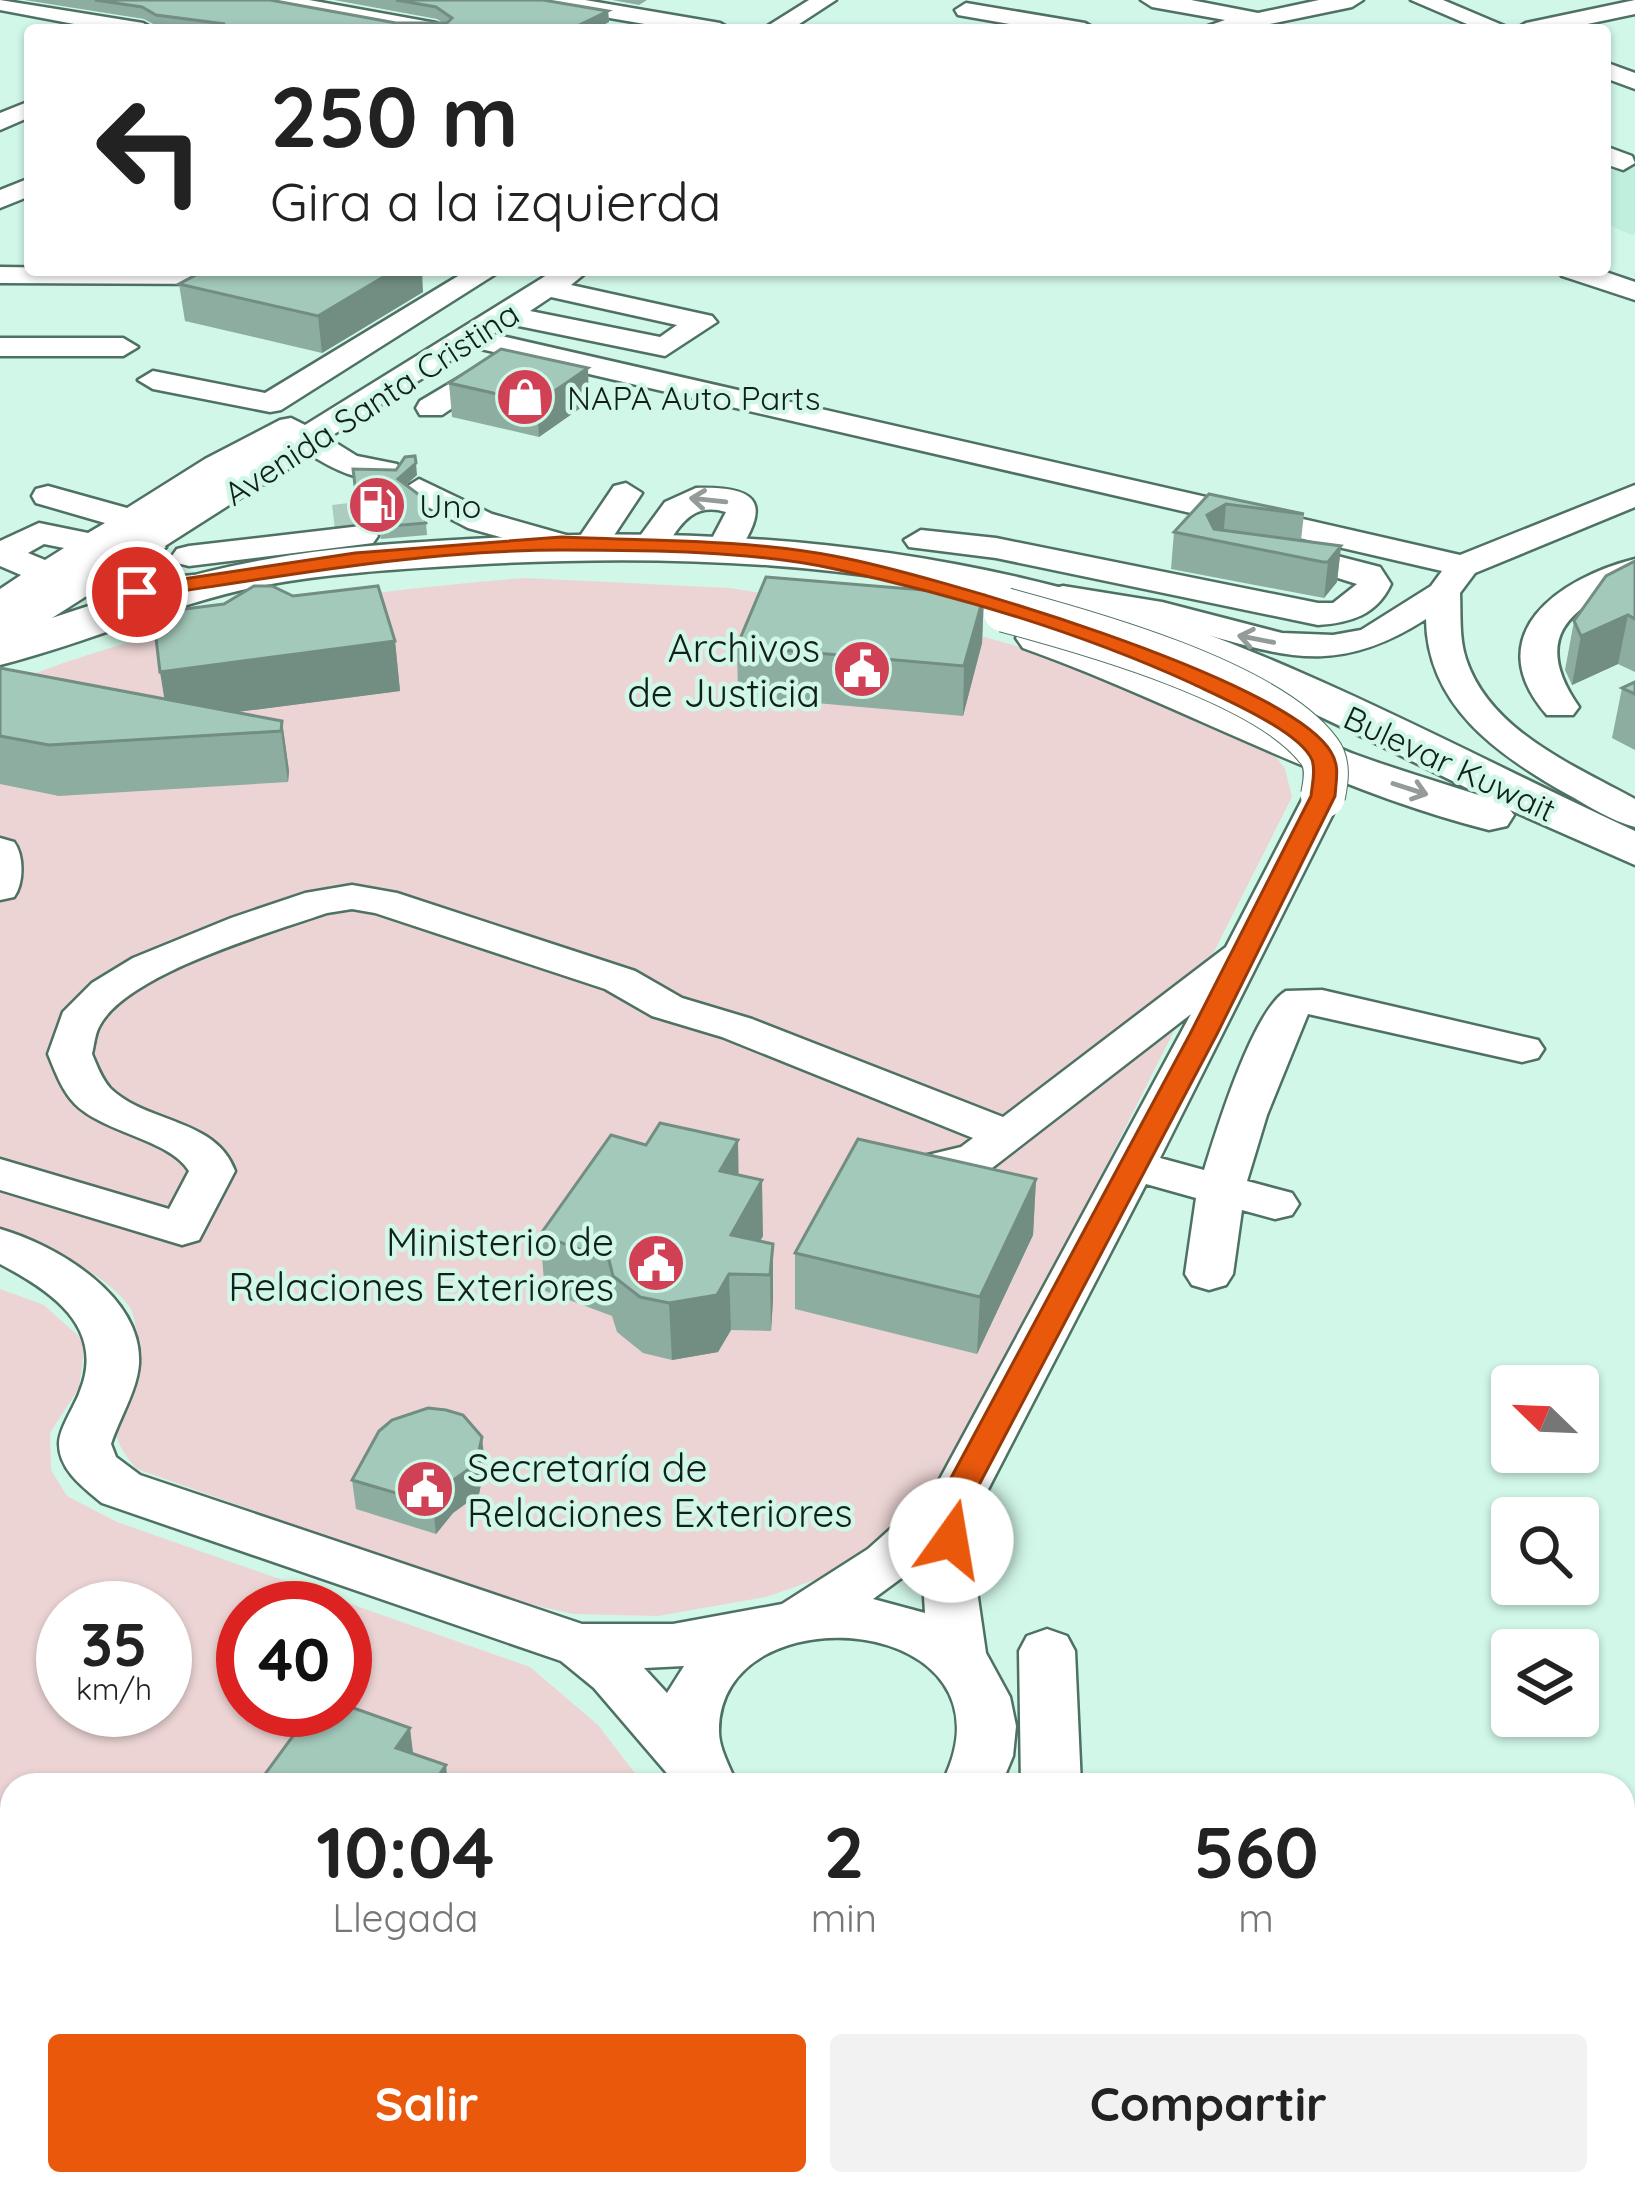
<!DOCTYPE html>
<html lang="es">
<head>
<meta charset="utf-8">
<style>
	:root { --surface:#fff; --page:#f2f2f2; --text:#222; --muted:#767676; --accent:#ea580c }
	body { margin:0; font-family:Quicksand,sans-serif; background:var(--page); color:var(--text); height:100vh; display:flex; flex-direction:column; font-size:45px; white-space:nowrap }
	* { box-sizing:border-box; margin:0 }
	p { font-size:39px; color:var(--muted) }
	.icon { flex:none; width:66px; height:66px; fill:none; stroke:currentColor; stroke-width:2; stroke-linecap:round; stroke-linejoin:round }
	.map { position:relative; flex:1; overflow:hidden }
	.drawer { position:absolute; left:0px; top:1773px; width:1635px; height:423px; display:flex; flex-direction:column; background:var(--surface); border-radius:36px 36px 0 0; box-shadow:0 3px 9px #0004 }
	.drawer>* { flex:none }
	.hud { position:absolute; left:24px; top:24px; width:1587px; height:252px; border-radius:12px; box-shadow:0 3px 9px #0004; background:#fff; color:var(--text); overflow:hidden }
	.needle { width:78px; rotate:293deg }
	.tools { position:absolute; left:1491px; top:1365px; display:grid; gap:24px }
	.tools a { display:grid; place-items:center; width:108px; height:108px; border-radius:12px; background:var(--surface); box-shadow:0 3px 9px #0004; font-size:60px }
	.speed { position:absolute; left:36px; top:1581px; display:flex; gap:24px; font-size:60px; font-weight:700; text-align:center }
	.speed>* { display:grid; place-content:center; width:156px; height:156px; border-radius:50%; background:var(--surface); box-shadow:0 3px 9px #0004; line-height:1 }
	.speed small { font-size:30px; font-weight:400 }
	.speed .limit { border:18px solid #d22; background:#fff; color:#111 }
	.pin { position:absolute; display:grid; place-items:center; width:102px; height:102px; color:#fff; margin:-51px; border:6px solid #fff; border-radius:50%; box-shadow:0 3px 12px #0007 }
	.me { position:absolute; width:132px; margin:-66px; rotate:13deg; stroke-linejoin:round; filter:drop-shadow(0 0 9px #0008) }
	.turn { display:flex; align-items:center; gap:42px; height:252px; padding:0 48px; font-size:54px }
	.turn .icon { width:156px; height:156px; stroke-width:2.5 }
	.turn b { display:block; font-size:84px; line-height:102px }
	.eta { display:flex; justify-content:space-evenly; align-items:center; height:204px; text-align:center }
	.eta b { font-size:72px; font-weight:700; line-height:84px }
	.button { display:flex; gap:24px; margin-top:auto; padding:24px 48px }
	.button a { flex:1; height:138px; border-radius:12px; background:var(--accent); color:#fff; font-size:48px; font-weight:700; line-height:138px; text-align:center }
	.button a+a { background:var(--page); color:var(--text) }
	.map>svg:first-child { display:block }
	.built { fill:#c0f0dd }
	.green { fill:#ecd4d4; fill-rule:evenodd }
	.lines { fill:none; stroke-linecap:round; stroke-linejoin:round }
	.minor-tunnel { stroke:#abccbf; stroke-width:34; stroke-dasharray:34 16; stroke-linecap:butt }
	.minor-casing { stroke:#4e7163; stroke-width:5 }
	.major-casing { stroke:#4e7163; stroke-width:5 }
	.minor { fill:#fff; fill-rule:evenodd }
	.major { fill:#fff; fill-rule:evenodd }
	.major-bridge-casing { stroke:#4e7163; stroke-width:46; stroke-linecap:butt }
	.major-bridge { stroke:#fff; stroke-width:44 }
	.wall { fill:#8cada0 }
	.shaded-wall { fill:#728d82 }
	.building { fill:#a3c9ba; stroke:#728d82; stroke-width:3 }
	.oneway { stroke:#949b98 }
	.route { fill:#ea580c; stroke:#983908; stroke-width:3 }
	.labels { text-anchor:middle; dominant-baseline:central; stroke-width:9; stroke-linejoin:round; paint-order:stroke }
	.far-poi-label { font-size:33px; fill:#12201b; stroke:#d1f7e8; text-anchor:start }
	.far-street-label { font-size:33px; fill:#12201b; stroke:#d1f7e8 }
	.poi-label { font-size:39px; fill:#12201b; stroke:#d1f7e8; text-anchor:end }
</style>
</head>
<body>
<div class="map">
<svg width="1635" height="2195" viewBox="0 0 1635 2195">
	<rect width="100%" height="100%" fill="#d1f7e8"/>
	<path class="built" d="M 1635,165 L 1635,234 L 1631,235 L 1605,223 L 1605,172 Z"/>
	<path class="green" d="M 525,578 L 730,588 L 879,612 L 984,637 L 1083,664 L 1275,755 L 1285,769 L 1292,797 L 947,1481 L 905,1529 L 826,1576 L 766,1597 L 658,1616 L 573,1614 L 486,1594 L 137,1469 C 82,1411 151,1390 137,1333 C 135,1324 134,1313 129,1306 C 98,1266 44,1249 0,1229 L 0,687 C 168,618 345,592 525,578 Z
		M 0,1289 L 44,1305 L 85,1342 L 79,1388 L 50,1433 L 51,1470 L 67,1496 L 117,1522 L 530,1667 L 598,1725 L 644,1785 L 12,1785 L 12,2184 L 547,2184 L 541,2195 L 0,2195 ZM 63,1608 L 165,1608 L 165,1710 L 63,1710 ZM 243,1608 L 345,1608 L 345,1710 L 243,1710 Z"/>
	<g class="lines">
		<path class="minor-tunnel" d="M 349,503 L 352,529"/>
		<g class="minor-casing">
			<path id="minor" d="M 0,0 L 143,23 L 155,30 L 106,30 L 0,10 Z
				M 261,0 L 309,0 L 436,23 L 448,30 L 398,30 L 272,7 Z
				M 534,0 L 585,0 L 720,23 L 732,30 L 680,30 L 545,7 Z
				M 809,0 L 836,0 L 790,30 L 761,30 Z
				M 1141,0 L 1191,0 L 1258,13 L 1319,0 L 1363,0 L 1352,7 L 1241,30 L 1196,30 L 1225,20 L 1152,7 Z
				M 1411,0 L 1443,0 L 1514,30 L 1481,30 Z
				M 1635,0 L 1635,14 L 1559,30 L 1514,30 L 1526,23 Z
				M 966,3 L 1085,23 L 1097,30 L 1044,30 L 958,15 L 955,10 Z
				M 1605,62 L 1635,73 L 1635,89 L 1605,78 Z
				M 30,101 L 30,117 L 0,130 L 0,113 Z
				M 1605,146 L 1632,156 L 1635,163 L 1623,170 L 1605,164 Z
				M 30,178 L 30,196 L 0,208 L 0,190 Z
				M 0,267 L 236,270 L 240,276 L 226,284 L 0,283 Z
				M 468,270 L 502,270 L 281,410 L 270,412 L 153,389 L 138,380 L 153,371 L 265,393 Z
				M 555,270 L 589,270 L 571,285 L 712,316 L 717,322 L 665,356 L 509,324 L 493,334 L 1460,555 L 1635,485 L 1635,507 L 1475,573 L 1460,593 C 1461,615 1459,638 1466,659 C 1490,731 1573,765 1635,799 L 1635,827 C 1611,821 1589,806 1567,794 C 1498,755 1427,706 1426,619 C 1322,686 1268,647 1160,623 C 1124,615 1087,612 1051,603 L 1046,596 L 1051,589 L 1063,586 L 1162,602 L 1282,633 L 1333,635 L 1361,630 L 1431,586 L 1442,571 L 472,347 L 328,438 L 357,456 L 397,464 L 402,471 L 397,478 C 365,486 332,469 306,452 L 272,484 L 250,484 L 245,477 L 270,450 L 227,473 L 12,611 L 0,614 L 0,589 L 21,575 L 0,566 L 0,541 L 39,523 L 88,533 L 105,523 L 36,503 L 32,496 L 36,489 L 48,486 L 127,508 L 205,459 L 280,420 L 291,418 L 305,425 ZM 551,297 L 677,325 L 660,337 L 530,311 ZM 44,544 L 64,548 L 45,560 L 28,553 Z
				M 1558,270 L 1600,270 L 1635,282 L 1635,300 L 1562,276 Z
				M 0,338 L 123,338 L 138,347 L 123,356 L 0,356 Z
				M 499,354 L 510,357 L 514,363 L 510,369 L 442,415 L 420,415 L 416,408 L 420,401 Z
				M 419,479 L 492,514 L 573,537 L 576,542 L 614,486 L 626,483 L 642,493 L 603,552 L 591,555 L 576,547 L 561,554 L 468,528 L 407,496 L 403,489 Z
				M 696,488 C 763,486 770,506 735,557 L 711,557 L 706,550 L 726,512 C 690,501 679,528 661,554 L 637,554 L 632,547 L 665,502 Z
				M 361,526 L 373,529 L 378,536 L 373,543 L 189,566 L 177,563 L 172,556 L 177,549 L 189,546 Z
				M 921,530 L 996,538 L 1318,603 L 1333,603 L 1357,584 L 1306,568 L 1301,561 L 1306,554 L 1318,551 L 1380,567 L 1391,584 C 1377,615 1350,623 1318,625 L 996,558 L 909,547 L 904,540 Z
				M 149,537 L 166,547 L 125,582 L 193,575 L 205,578 L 210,585 L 205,592 L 129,603 L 96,595 L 90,576 L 95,569 Z
				M 1635,559 L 1635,581 C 1568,607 1531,638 1579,707 L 1573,715 L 1547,715 C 1477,635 1559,578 1635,559 Z
				M 1323,784 L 1337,788 L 1342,796 L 1160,1158 L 1204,1170 C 1216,1131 1253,1010 1286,991 L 1322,990 L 1538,1040 L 1544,1049 L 1538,1058 L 1522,1062 L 1308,1014 L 1267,1115 L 1247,1181 L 1292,1193 L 1299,1204 L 1292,1215 L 1275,1219 L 1242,1210 L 1233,1274 L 1226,1285 L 1209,1290 L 1192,1285 L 1185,1274 L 1196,1198 L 1146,1184 L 981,1503 L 975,1577 L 986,1653 L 1010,1697 L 1016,1726 L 1013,1756 L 1001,1785 L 941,1785 C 1030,1613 717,1587 719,1732 C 719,1749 731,1769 737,1785 L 677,1785 L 594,1688 L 561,1661 L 102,1503 C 84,1488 59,1470 59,1444 C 59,1428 75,1406 80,1391 C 106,1327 50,1290 0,1264 L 0,1229 C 56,1245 143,1296 139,1364 C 137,1391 119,1419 111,1444 L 116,1457 L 140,1475 L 582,1624 L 673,1624 L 782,1604 L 868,1549 L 934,1490 L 1191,1014 L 992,1168 L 902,1190 L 886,1185 L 879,1175 L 886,1165 L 961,1147 L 973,1138 L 722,1037 L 652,1016 L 605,989 L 375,913 L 352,909 L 327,913 C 272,932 125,974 99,1027 C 95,1034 94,1046 92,1054 C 97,1066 102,1079 110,1088 C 147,1124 216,1118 235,1171 L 199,1240 L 182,1245 L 0,1190 L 0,1159 L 169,1209 L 189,1171 C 171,1140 104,1133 75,1104 C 62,1091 55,1071 48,1054 L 63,1012 L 92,983 L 133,958 L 231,918 L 305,893 L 352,885 L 397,893 L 635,971 L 682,998 L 752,1019 L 1003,1117 L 1226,947 L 1304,796 L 1309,788 ZM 922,1563 L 925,1613 L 873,1599 ZM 684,1666 L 667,1693 L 644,1668 Z
				M 0,838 L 14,842 C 24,855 24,883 14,897 L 0,900 Z
				M 1047,1629 L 1067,1636 L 1075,1651 L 1081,1785 L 1021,1785 L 1019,1651 L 1027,1636 Z
				M 570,2184 L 639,2184 L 634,2195 L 565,2195 Z
				M 864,2184 L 996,2184 L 991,2195 L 859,2195 Z
				M 1174,2184 L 1266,2184 L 1271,2195 L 1179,2195 Z"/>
		</g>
		<g class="major-casing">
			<path id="major" d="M 292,435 L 306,438 L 312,447 L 306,456 L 52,618 C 121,595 191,573 263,560 C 331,547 401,543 471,539 C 682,526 897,539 1102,599 C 1288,653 1460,750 1635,831 L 1635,865 L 1510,810 L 1514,815 L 1507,826 L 1489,830 C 1326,789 1180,704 1023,648 L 1016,638 L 1023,628 C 1079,615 1289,729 1354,754 C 1397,770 1442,783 1485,797 C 1350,731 1214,660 1069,617 C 876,561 668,553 467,565 C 398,569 328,573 260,586 C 171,604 88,643 0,665 L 0,612 L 278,438 Z"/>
		</g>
		<use href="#minor" class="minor"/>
		<use href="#major" class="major"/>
		<g class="major-bridge-casing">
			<path id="major-bridge" d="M 1005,610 C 1087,632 1268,682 1319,751 C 1329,764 1326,781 1323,796"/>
		</g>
		<use href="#major-bridge" class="major-bridge"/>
	</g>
	<path class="wall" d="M 24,0 L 270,0 L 396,23 L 443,23 L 437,19 L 334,0 L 543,0 L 608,11 L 609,22 L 593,30 L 187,30 L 157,26 L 144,19 Z
		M 612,0 L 647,0 L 639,5 Z
		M 179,284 L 423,292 L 322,353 L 185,321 Z
		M 449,383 L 589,402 L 539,437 L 452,417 Z
		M 353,469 L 417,475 L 406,485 L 426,523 L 427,535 L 381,539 L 377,526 L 359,522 Z
		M 1209,494 L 1304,514 L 1301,540 L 1341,546 L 1337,582 L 1324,598 L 1171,569 L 1174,532 Z
		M 1635,561 L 1635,672 L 1618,664 L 1572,685 L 1565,670 L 1574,621 Z
		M 984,595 L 982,643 L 963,716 L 738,696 L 737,646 Z
		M 293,596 L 395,641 L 400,691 L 236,712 L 282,721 L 289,771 L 288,782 L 59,796 L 0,784 L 0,668 L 165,699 Z
		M 1635,682 L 1635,750 L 1612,738 L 1622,688 Z
		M 739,1175 L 763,1236 L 760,1241 L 773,1244 L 773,1300 L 771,1331 L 731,1330 L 718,1352 L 672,1360 L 643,1353 L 617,1332 L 612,1316 L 545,1291 L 540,1235 Z
		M 1036,1179 L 1033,1235 L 977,1354 L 795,1309 L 795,1253 Z
		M 485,1466 L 479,1494 L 453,1513 L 436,1534 L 356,1509 L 352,1480 Z"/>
	<path class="shaded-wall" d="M 608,11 L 609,22 L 593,30 L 569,30 Z
		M 395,270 L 422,270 L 423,292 L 322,353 L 318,316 Z
		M 588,368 L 589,402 L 539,437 L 537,403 Z
		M 416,463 L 417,475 L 399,491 L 398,479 Z
		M 1226,504 L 1223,540 L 1220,542 L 1207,515 Z
		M 1341,546 L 1337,582 L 1324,598 L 1328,562 Z
		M 984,595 L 982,643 L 963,716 L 964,666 Z
		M 1628,615 L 1618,664 L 1572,685 L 1581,636 Z
		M 395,641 L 400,691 L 168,721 L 160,672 Z
		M 282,721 L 289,771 L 288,782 L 281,731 Z
		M 738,1140 L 739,1195 L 720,1171 Z
		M 1036,1179 L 1033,1235 L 977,1354 L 980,1297 Z
		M 762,1180 L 763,1236 L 742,1274 L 731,1235 Z
		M 773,1244 L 773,1300 L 771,1331 L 770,1275 Z
		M 729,1274 L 731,1330 L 718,1352 L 672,1360 L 669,1303 Z
		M 482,1437 L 485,1466 L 479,1494 L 453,1513 L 436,1534 L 433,1504 Z
		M 410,1728 L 417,1785 L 396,1748 Z
		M 446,1765 L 448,1785 L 432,1785 Z"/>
	<path class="building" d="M 95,0 L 270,0 L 396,23 L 447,23 L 452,18 L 436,7 L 396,0 L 543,0 L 608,11 L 569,30 L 232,30 L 217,27 L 225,24 L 156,15 L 142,7 Z
		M 205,270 L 395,270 L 318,316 L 179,284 Z
		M 501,349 L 588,368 L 537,403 L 449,383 Z
		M 415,456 L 416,463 L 398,479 L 422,497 L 426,523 L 380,527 L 375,514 L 358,510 L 353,469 L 396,470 L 405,457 Z
		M 1209,494 L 1304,514 L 1226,504 L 1207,515 L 1214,529 L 1341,546 L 1328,562 L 1323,562 L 1174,532 Z
		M 1635,561 L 1635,619 L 1628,615 L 1581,636 L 1574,621 L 1606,576 Z
		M 766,577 L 984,595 L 964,666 L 737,646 Z
		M 254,586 L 272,586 L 293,596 L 378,586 L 395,641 L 160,672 L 153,613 L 224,604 Z
		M 0,668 L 282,721 L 281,731 L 49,745 L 0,736 Z
		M 1635,682 L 1635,694 L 1622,688 Z
		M 660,1123 L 738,1140 L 720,1171 L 762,1180 L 731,1235 L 773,1244 L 770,1275 L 729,1274 L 717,1295 L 669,1303 L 640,1297 L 613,1276 L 609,1260 L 540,1235 L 611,1135 L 646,1145 Z
		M 858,1139 L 1036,1179 L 980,1297 L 795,1253 Z
		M 428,1408 L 446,1410 L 463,1415 L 482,1437 L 476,1464 L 449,1483 L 433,1504 L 352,1480 L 379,1431 L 392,1420 Z
		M 345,1705 L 410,1728 L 396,1748 L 446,1765 L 432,1785 L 257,1785 L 312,1710 L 345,1710 Z"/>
	<defs><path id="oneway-shaft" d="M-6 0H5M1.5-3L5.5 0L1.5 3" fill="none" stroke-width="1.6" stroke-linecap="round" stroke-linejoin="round" transform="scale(3)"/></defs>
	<g class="oneway">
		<use href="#oneway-shaft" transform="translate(708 500) rotate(-174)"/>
		<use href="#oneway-shaft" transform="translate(1256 639) rotate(-169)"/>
		<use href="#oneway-shaft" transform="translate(1410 789) rotate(18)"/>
	</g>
	<path class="route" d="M 561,537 C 651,541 745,539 834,556 C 926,573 1288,678 1331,752 C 1340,766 1336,780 1335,796 L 1217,1034 L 970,1502 L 963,1548 L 939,1548 L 935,1540 L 938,1502 L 1190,1034 L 1311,796 C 1312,785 1316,771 1312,760 C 1300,731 1220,697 1191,683 C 1079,632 955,595 835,569 C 757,551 644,550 563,550 C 421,550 278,577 137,598 L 127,592 L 137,586 L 355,553 Z"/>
	<defs>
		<g id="shop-disc" transform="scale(3)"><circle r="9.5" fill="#d14155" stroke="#d1f7e8"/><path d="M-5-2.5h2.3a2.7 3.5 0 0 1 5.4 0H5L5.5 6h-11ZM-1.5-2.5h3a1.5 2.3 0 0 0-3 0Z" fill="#fff"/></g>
		<g id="fuel-disc" transform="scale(3)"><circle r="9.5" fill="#d14155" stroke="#d1f7e8"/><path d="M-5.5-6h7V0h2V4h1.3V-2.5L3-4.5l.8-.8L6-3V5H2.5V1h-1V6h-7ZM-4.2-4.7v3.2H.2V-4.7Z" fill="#fff"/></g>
		<g id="civic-disc" transform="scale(3)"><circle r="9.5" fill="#d14155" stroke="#d1f7e8"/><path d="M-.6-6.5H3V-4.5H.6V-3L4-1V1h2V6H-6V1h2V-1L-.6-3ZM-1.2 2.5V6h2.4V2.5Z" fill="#fff"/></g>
	</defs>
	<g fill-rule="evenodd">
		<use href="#shop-disc" x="525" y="397"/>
		<use href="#fuel-disc" x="377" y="505"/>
		<use href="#civic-disc" x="862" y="669"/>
		<use href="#civic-disc" x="656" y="1263"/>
		<use href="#civic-disc" x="425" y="1489"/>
	</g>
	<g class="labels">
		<g class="far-poi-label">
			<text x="567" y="397">NAPA Auto Parts</text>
			<text x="419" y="505">Uno</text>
		</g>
		<g class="far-street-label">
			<text transform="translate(371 403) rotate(-33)">Avenida Santa Cristina</text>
			<text transform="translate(1450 763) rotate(25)">Bulevar Kuwait</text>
		</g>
		<g class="poi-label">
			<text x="820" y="647">Archivos<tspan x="820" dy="45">de Justicia</tspan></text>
			<text x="614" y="1241">Ministerio de<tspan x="614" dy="45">Relaciones Exteriores</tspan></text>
			<text x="467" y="1467" text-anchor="start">Secretaría de<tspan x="467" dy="45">Relaciones Exteriores</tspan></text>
		</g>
	</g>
</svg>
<div class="tools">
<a><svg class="needle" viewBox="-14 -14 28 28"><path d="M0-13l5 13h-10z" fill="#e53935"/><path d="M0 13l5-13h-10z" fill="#767676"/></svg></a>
<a><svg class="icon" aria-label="search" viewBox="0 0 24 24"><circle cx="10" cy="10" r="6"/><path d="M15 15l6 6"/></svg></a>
<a><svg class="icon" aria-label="layers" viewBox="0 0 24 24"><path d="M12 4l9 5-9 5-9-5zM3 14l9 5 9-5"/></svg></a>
</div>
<div class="speed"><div>35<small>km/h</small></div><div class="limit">40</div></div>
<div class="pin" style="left:137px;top:592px;background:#d93025"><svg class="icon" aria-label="arrive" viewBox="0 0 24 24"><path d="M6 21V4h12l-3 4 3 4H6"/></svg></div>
<svg class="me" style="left:951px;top:1540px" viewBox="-20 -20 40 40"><circle r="19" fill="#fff"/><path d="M0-13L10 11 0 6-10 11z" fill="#ea580c"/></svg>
<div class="hud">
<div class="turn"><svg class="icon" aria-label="left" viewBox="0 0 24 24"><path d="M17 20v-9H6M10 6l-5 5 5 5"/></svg><div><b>250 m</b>Gira a la izquierda</div></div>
</div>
<section class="drawer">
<div class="eta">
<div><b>10:04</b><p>Llegada</p></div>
<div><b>2</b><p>min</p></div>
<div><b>560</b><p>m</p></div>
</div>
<div class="button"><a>Salir</a><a>Compartir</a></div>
</section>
</div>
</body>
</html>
